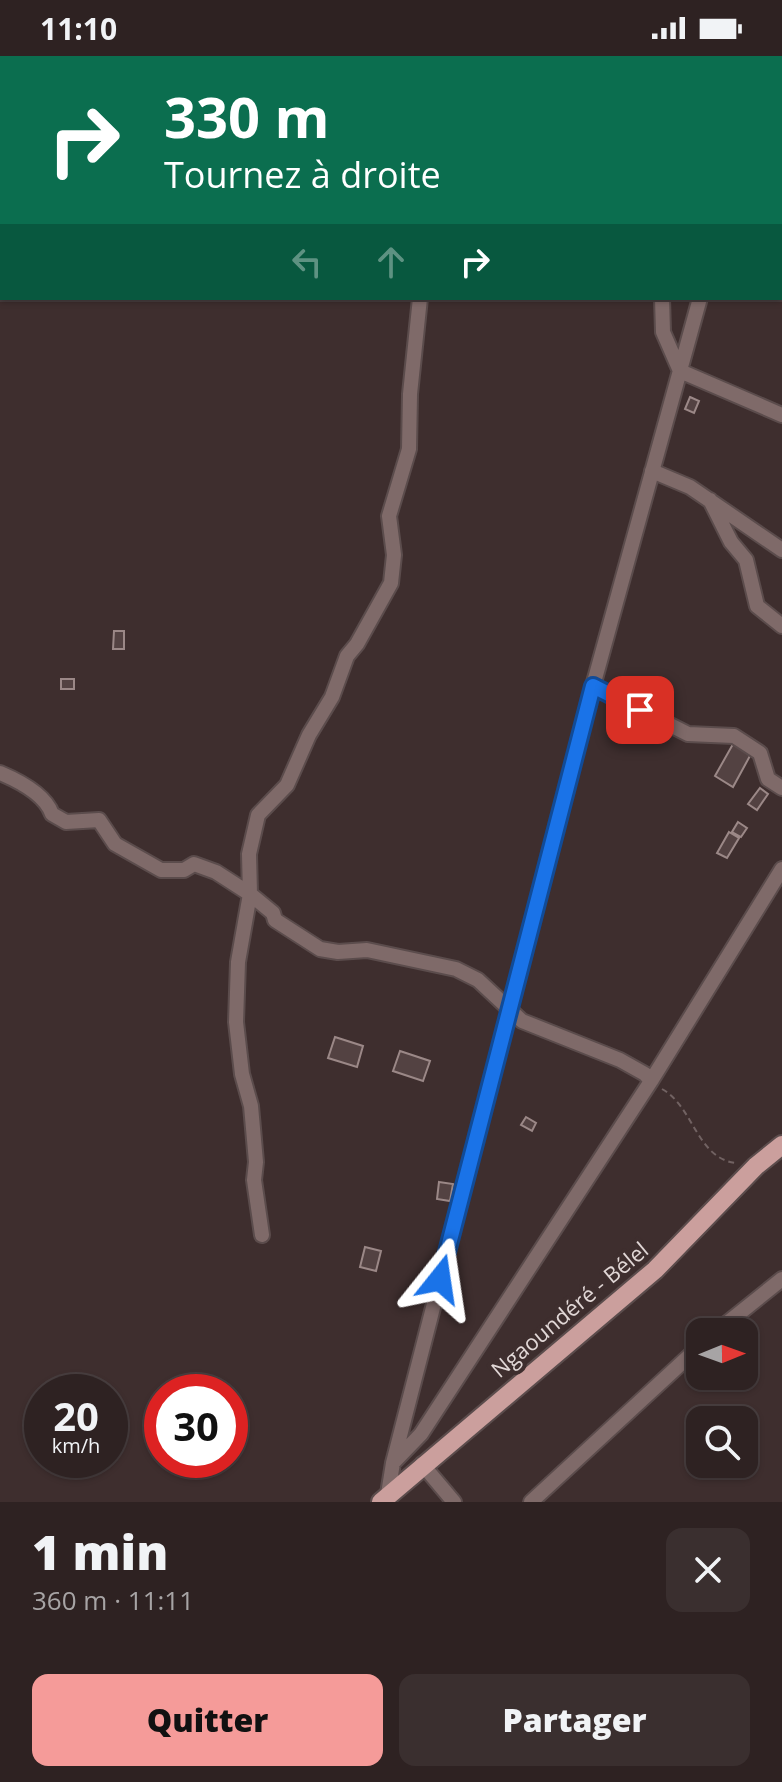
<!DOCTYPE html>
<html lang="fr">
<head>
<meta charset="utf-8">
<style>
	:root { --surface:#2e2222; --page:#3a2f2f; --text:#f1f3f6; --muted:#a7a4a5; --line:#493f40; --accent:#f59b99 }
	body { margin:0; font-family:"Open Sans",sans-serif; background:var(--page); color:var(--text); height:100vh; display:flex; flex-direction:column; font-size:30px; white-space:nowrap }
	* { box-sizing:border-box; margin:0 }
	p { font-size:26px; color:var(--muted) }
	.icon { flex:none; width:44px; height:44px; fill:none; stroke:currentColor; stroke-width:2; stroke-linecap:round; stroke-linejoin:round }
	.map { position:relative; height:1446px; overflow:hidden }
	.details { display:flex; flex-direction:column; background:var(--surface); flex:1 }
	.details>* { flex:none }
	.top-card { position:absolute; left:0px; top:0px; width:782px; height:244px; box-shadow:0 2px 6px #0004,0 0 0 2px var(--line); background:#0b6e4f; color:#fff; overflow:hidden }
	.needle { width:52px; rotate:89deg }
	.buttons { position:absolute; left:686px; top:1262px; display:grid; gap:16px }
	.buttons a { display:grid; place-items:center; width:72px; height:72px; border-radius:16px; background:var(--surface); box-shadow:0 2px 6px #0004,0 0 0 2px var(--line); font-size:40px }
	.speed { position:absolute; left:24px; top:1318px; display:flex; gap:16px; font-size:40px; font-weight:700; text-align:center }
	.speed>* { display:grid; place-content:center; width:104px; height:104px; border-radius:50%; background:var(--surface); box-shadow:0 2px 6px #0004,0 0 0 2px var(--line); line-height:1 }
	.speed small { font-size:20px; font-weight:400 }
	.speed .limit { border:12px solid #d22; background:#fff; color:#111 }
	.pin { position:absolute; display:grid; place-items:center; width:68px; height:68px; color:#fff; margin:-34px; border-radius:16px; box-shadow:0 4px 12px #0006 }
	.me { position:absolute; width:88px; margin:-44px; rotate:15deg; stroke-linejoin:round; filter:drop-shadow(0 0 6px #0008) }
	.turn { display:flex; align-items:center; gap:28px; height:168px; padding:0 32px; font-size:36px }
	.turn .icon { width:104px; height:104px; stroke-width:2.5 }
	.turn b { display:block; font-size:56px; line-height:68px }
	.lanes { display:flex; align-items:center; height:76px; padding:0 32px; background:#0003; justify-content:center; gap:40px; direction:ltr }
	.lanes .off { opacity:.35 }
	.round { display:grid; place-items:center; flex:none; width:84px; height:84px; border-radius:16px; background:var(--page) }
	.headline { display:flex; align-items:center; justify-content:space-between; height:136px; padding:0 32px }
	h1 { font-size:48px; font-weight:800; line-height:60px }
	.cta { display:flex; gap:16px; margin-top:auto; padding:16px 32px }
	.cta a { flex:1; height:92px; border-radius:16px; background:var(--accent); color:#111; font-size:32px; font-weight:800; line-height:92px; text-align:center }
	.cta a+a { background:var(--page); color:var(--text) }
	.status { display:flex; justify-content:space-between; align-items:center; height:56px; padding:0 40px; background:var(--surface); direction:ltr }
	.status svg { height:22px; fill:currentColor }
	.map>svg:first-child { display:block }
	.building { fill:#534242; stroke:#9b8887; stroke-width:2 }
	.lines { fill:none; stroke-linecap:round; stroke-linejoin:round }
	.minor-casing { stroke:#5b4c4c; stroke-width:18 }
	.major-casing { stroke:#5b4c4c; stroke-width:22 }
	.path { stroke:#716262; stroke-width:2; stroke-dasharray:6 4; stroke-linecap:butt }
	.minor { stroke:#7f6a69; stroke-width:14 }
	.major { stroke:#cb9f9d; stroke-width:18 }
	.route-casing { stroke:#114b97; stroke-width:20 }
	.route { stroke:#1a73e8; stroke-width:14 }
	.labels { text-anchor:middle; dominant-baseline:central; stroke-width:8; stroke-linejoin:round; paint-order:stroke }
	.street-label { font-size:22px; fill:#e1d7d6; stroke:#3e2e2e }
</style>
</head>
<body>
<div class="status"><b>11:10</b><svg viewBox="0 0 49 12"><path d="M0 12V9h3v3zM5 12V6h3v6zM10 12V3h3v9zM15 12V0h3v12zM26 1h20v11H26zM47 4h2v5h-2z"/></svg></div>
<div class="map">
<svg width="782" height="1446" viewBox="0 0 782 1446">
	<rect width="100%" height="100%" fill="#3e2e2e"/>
	<path class="building" d="M 690,341 L 699,345 L 694,357 L 685,353 Z
		M 114,575 L 124,575 L 124,593 L 113,593 Z
		M 61,623 L 74,623 L 74,633 L 61,633 Z
		M 733,688 L 751,698 L 733,731 L 715,720 Z
		M 760,732 L 768,738 L 757,754 L 748,748 Z
		M 738,766 L 747,772 L 741,781 L 732,776 Z
		M 729,776 L 739,782 L 727,802 L 717,797 Z
		M 335,981 L 363,990 L 357,1011 L 328,1002 Z
		M 400,995 L 430,1005 L 423,1025 L 393,1015 Z
		M 526,1061 L 536,1067 L 532,1075 L 521,1069 Z
		M 439,1126 L 453,1128 L 450,1145 L 437,1143 Z
		M 365,1191 L 381,1195 L 376,1215 L 360,1211 Z"/>
	<g class="lines">
		<g class="minor-casing">
			<path id="minor" d="M 349,0 L 349,2
				M 469,0 L 477,2
				M 780,10 L 782,11
				M 780,28 L 782,23
				M 780,115 L 782,116
				M 420,242 L 410,338 L 409,393 L 389,460 L 394,499 L 391,527 L 357,588 L 347,600 L 332,641 L 309,679 L 287,729 L 258,759 L 249,798 L 250,838 L 273,857 L 275,864 L 320,893 L 338,896 L 367,894 L 456,913 L 478,924 L 522,965 L 620,1004 L 645,1018 L 651,1025
				M 662,242 L 663,276 L 680,315 L 782,359
				M 652,415 L 690,431 L 782,494
				M 710,444 L 731,486 L 746,504 L 757,550 L 782,570
				M 593,630 L 688,678 L 734,680 L 760,697 L 768,723 L 782,732
				M 0,717 C 19,725 45,738 52,758 L 66,766 L 99,764 L 115,788 L 161,814 L 184,814 L 194,808 L 216,816 L 250,838 L 238,906 L 236,966 L 242,1018 L 251,1050 L 256,1106 L 254,1124 L 262,1179
				M 716,1276 L 782,1223
				M 393,1407 L 421,1378 L 651,1025 L 782,813
				M 422,1408 L 454,1446
				M 388,1438 L 393,1407 L 593,630 L 700,242
				M 531,1446 L 700,1290"/>
		</g>
		<g class="major-casing">
			<path id="major" d="M 381,1446 L 655,1214 L 756,1110 L 782,1089"/>
		</g>
		<path class="path" d="M 662,1033 C 694,1051 696,1101 735,1107"/>
		<use href="#minor" class="minor"/>
		<use href="#major" class="major"/>
	</g>
	<g class="lines">
		<g class="route-casing">
			<path id="route" d="M 440,1223 L 593,630 L 640,654"/>
		</g>
		<use href="#route" class="route"/>
	</g>
	<g class="labels">
		<g class="street-label">
			<text transform="translate(569 1253) rotate(-40)">Ngaoundéré - Bélel</text>
		</g>
	</g>
</svg>
<div class="buttons">
<a><svg class="needle" viewBox="-14 -14 28 28"><path d="M0-13l5 13h-10z" fill="#e53935"/><path d="M0 13l5-13h-10z" fill="#a7a4a5"/></svg></a>
<a><svg class="icon" aria-label="search" viewBox="0 0 24 24"><circle cx="10" cy="10" r="6"/><path d="M15 15l6 6"/></svg></a>
</div>
<div class="speed"><div>20<small>km/h</small></div><div class="limit">30</div></div>
<div class="pin" style="left:640px;top:654px;background:#d93025"><svg class="icon" aria-label="arrive" viewBox="0 0 24 24"><path d="M6 21V4h12l-3 4 3 4H6"/></svg></div>
<svg class="me" style="left:440px;top:1223px" viewBox="-20 -20 40 40"><path d="M0-17L14 15 0 8-14 15z" fill="#1a73e8" stroke="#fff" stroke-width="4"/></svg>
<div class="top-card">
<div class="turn"><svg class="icon" aria-label="right" viewBox="0 0 24 24"><path d="M7 20v-9h11M14 6l5 5-5 5"/></svg><div><b>330 m</b>Tournez à droite</div></div>
<div class="lanes"><svg class="icon off" aria-label="left" viewBox="0 0 24 24"><path d="M17 20v-9H6M10 6l-5 5 5 5"/></svg><svg class="icon off" aria-label="ahead" viewBox="0 0 24 24"><path d="M12 20V5M6 11l6-6 6 6"/></svg><svg class="icon" aria-label="right" viewBox="0 0 24 24"><path d="M7 20v-9h11M14 6l5 5-5 5"/></svg></div>
</div>
</div>
<section class="details">
<div class="headline"><div><h1>1 min</h1><p>360 m · 11:11</p></div><a class="round"><svg class="icon" aria-label="close" viewBox="0 0 24 24"><path d="M6 6l12 12M18 6L6 18"/></svg></a></div>
<div class="cta"><a>Quitter</a><a>Partager</a></div>
</section>
</body>
</html>
